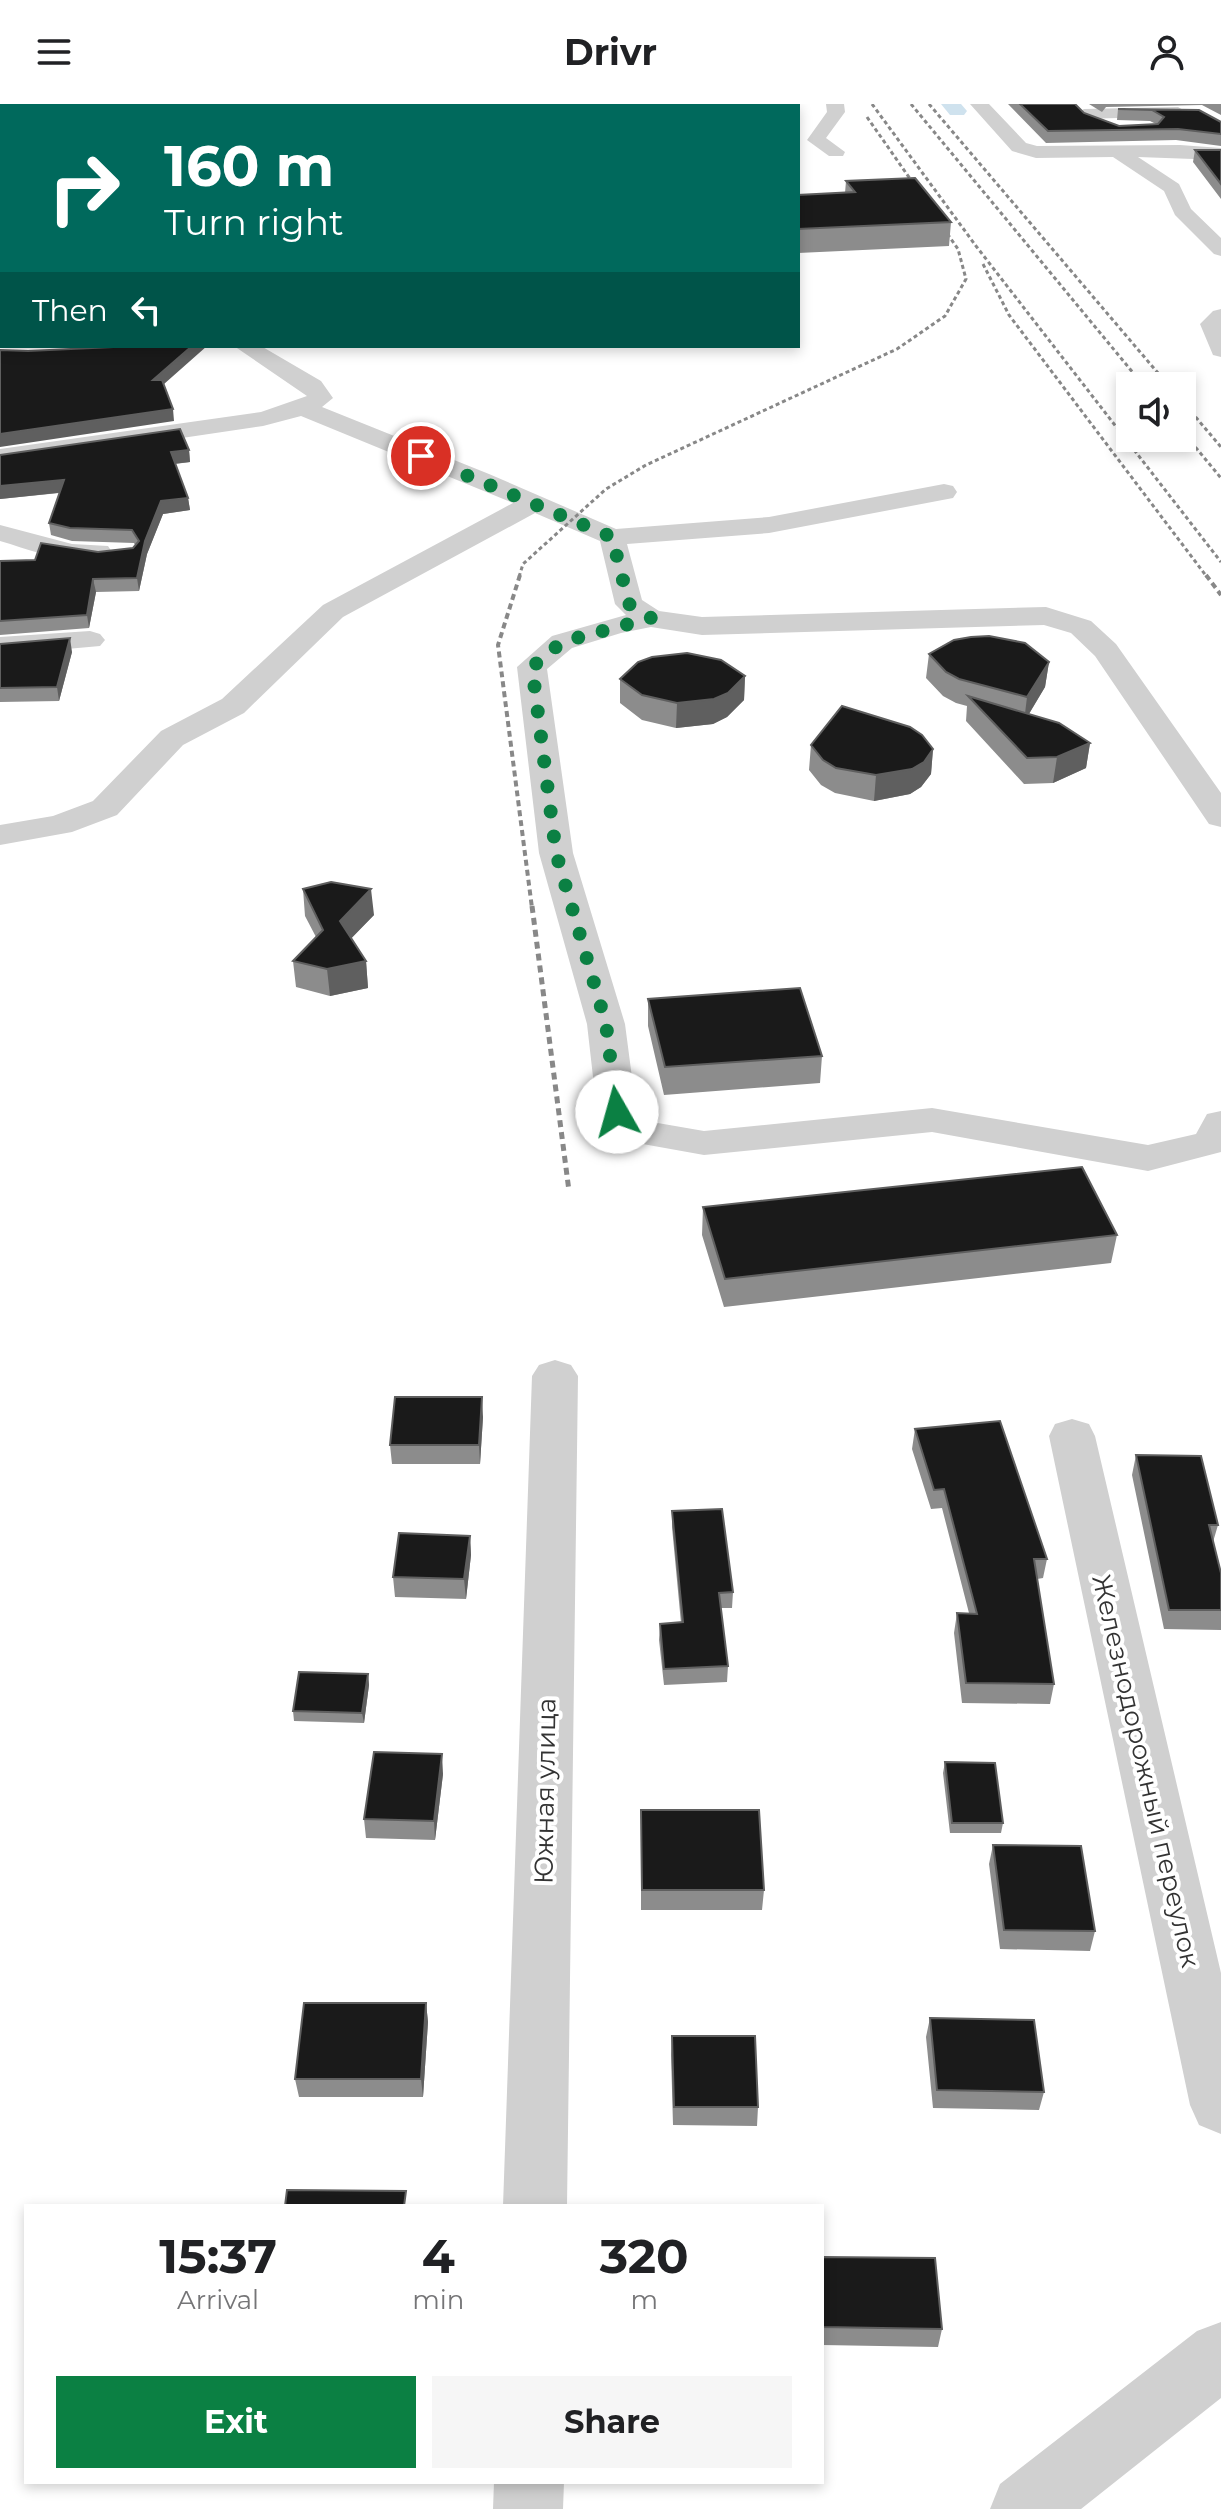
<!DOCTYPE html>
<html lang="en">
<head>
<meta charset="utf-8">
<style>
	:root { --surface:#fff; --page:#f6f6f6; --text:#202124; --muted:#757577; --accent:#0b8043 }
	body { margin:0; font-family:Montserrat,sans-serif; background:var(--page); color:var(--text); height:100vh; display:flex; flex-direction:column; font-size:30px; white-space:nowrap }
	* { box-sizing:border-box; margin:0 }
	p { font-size:26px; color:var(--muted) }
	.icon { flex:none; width:44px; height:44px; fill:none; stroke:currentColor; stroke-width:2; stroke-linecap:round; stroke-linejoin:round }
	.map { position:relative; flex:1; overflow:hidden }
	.drawer { position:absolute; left:24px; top:2100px; width:800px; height:280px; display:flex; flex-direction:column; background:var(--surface); border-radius:0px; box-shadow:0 4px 12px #0003 }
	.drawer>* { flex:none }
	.hud { position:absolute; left:0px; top:0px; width:800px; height:244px; box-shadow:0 4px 12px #0003; background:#00695c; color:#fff; overflow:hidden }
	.tools { position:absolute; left:1116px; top:268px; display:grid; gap:16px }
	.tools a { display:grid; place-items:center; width:80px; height:80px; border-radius:0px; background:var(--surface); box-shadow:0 4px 12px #0003; font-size:40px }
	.pin { position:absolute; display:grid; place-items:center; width:68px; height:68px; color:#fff; margin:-34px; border:4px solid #fff; border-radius:50%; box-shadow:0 2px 8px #0007 }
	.me { position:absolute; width:88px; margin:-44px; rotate:353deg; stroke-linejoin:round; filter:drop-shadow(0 0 6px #0008) }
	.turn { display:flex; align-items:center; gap:28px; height:168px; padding:0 32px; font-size:36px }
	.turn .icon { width:104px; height:104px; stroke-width:2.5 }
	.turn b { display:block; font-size:56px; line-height:68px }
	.then { display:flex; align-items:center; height:76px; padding:0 32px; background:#0003; gap:16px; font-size:30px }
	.eta { display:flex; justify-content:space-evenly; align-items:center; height:136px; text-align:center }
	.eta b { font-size:48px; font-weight:700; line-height:56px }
	.action { display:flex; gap:16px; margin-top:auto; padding:16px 32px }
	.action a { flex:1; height:92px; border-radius:0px; background:var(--accent); color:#fff; font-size:32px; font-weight:700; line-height:92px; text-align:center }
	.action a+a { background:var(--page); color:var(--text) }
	header { display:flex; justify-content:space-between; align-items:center; height:104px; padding:0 32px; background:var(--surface); font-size:36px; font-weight:700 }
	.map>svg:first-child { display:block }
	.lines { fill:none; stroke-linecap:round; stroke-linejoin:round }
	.canal { fill:#cfe2ee; fill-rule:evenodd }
	.minor { fill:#d0d0d0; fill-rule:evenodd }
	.rail-far2 { stroke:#888; stroke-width:3; stroke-dasharray:4 3; stroke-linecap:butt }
	.rail-far1 { stroke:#888; stroke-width:4; stroke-dasharray:6 4; stroke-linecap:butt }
	.rail { stroke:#888; stroke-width:5; stroke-dasharray:7 5; stroke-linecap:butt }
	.wall { fill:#8c8c8c }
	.shaded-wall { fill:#5f5f5f }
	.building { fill:#1a1a1a; stroke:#5f5f5f; stroke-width:2 }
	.route { stroke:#0b8043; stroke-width:14; stroke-dasharray:0 25.2 }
	.labels { text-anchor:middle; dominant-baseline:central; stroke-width:8; stroke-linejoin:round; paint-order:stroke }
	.near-street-label { font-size:26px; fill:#333; stroke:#fff }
</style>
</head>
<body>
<header><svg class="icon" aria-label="menu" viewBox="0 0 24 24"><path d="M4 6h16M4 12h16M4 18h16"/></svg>Drivr<svg class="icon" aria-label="person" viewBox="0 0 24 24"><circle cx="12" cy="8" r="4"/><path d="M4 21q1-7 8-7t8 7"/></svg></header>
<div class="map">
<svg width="1221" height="2405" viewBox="0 0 1221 2405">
	<rect width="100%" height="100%" fill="#fff"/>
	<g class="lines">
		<path class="canal" d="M 941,0 L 961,0 L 967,7 L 964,11 L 950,11 Z"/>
		<path class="minor" d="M 40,0 L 72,0 L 74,2 L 42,2 Z
			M 209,0 L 254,0 L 207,2 Z
			M 288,0 L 307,0 L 305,2 Z
			M 826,0 L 844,0 L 845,8 L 826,34 L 845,48 L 843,52 L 829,52 L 807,36 L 827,8 Z
			M 970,0 L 989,0 L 1026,39 L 1037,42 L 1180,41 L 1221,44 L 1221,56 L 1138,53 L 1179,80 L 1191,105 L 1221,134 L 1221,152 L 1214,150 L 1175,111 L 1164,87 L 1113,53 L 1036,54 L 1012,47 Z
			M 1178,3 L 1187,8 L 1184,12 L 1084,15 L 1075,10 L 1084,5 Z
			M 1221,205 L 1221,253 L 1213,251 L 1200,220 L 1213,207 Z
			M 234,242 L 261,242 L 321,277 L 333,294 L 322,303 L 489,370 L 616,425 L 769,413 L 944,380 L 953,382 L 957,388 L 953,394 L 769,429 L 627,440 L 642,496 L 659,507 L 702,513 L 1046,503 L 1091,517 L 1116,540 L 1221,689 L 1221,723 L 1209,720 L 1095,552 L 1071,529 L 1044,521 L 702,531 L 651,523 L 621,529 L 572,544 L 547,565 L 573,749 L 625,920 L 636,1004 L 652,1018 L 704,1027 L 932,1004 L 1148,1041 L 1196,1030 L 1207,1010 L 1221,1007 L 1221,1048 L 1148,1067 L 932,1028 L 704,1051 L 626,1037 L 597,1008 L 587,920 L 539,749 L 517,563 L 552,532 L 626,511 L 615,500 L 600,437 L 535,409 L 343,513 L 244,609 L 183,641 L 117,711 L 72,728 L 0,741 L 0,721 L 53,712 L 93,697 L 161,627 L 222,595 L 323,501 L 513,399 L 301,312 L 263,322 L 0,361 L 0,345 L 261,308 L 307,292 Z
			M 0,421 L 72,440 L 108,442 L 112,448 L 108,454 C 72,463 34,447 0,437 Z
			M 90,527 L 100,530 L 105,536 L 100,542 L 0,551 L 0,533 Z
			M 555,1256 L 571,1261 L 578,1272 L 567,2102 L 503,2102 L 532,1272 L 539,1261 Z
			M 1072,1315 L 1089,1320 L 1095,1332 L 1221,1869 L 1221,2030 L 1199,2021 L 1190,2001 L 1049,1332 L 1055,1320 Z
			M 1221,2218 L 1221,2294 L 1081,2405 L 990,2405 L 1000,2380 L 1197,2227 Z
			M 494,2378 L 564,2378 L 563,2405 L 493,2405 Z"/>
		<path class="rail-far2" d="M 872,0 L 976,142 L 1221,458
			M 911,0 L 1144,282
			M 929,0 L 1169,282
			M 867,13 L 922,92
			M 983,160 L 1009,211 L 1207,473
			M 1182,297 L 1221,343
			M 1182,327 L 1221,374
			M 519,473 L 523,460 L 606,385 L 646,361 L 897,245 L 945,212 L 966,175 L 958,145 L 937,115"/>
		<path class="rail-far1" d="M 520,471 L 498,541 L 532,804
			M 1206,471 L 1221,491"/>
		<path class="rail" d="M 532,802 L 569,1087"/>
	</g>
	<path class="wall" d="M 698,0 L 728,0 L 721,2 L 709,2 Z
		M 1008,0 L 1075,0 L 1084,9 L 1119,22 L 1156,20 L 1150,17 L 1117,16 L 1118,5 L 1199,6 L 1221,18 L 1221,42 L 1176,36 L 1046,39 Z
		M 1089,0 L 1221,0 L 1221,11 L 1202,1 L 1106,3 L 1102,8 Z
		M 1195,46 L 1221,46 L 1221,95 L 1193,58 Z
		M 846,77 L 951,118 L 949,142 L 798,149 L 798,91 L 845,89 Z
		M 189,346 L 190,358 L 175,360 L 188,394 L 190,406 L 163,410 L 147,450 L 139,487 L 96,488 L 89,524 L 0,531 L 0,457 L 35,456 L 133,444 L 135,441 L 134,439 L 72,437 L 51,431 L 49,419 L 59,389 L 0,395 L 0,351 Z
		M 0,540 L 72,548 L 59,597 L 0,598 Z
		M 929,550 L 1049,558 L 1045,583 L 1029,610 L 1090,639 L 1086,664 L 1053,679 L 1024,680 L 966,617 L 967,602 L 956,599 L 943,592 L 926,574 Z
		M 745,572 L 744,596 L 727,613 L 713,620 L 676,624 L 642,616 L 620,599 L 620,575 Z
		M 811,641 L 933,645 L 931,670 L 921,683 L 910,690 L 874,697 L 835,689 L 821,681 L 809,666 Z
		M 303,785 L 374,811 L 351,834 L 366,857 L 368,884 L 330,892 L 296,883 L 293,857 L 316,833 L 305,812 Z
		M 648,895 L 822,952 L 820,979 L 664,991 L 648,922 Z
		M 703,1103 L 1117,1131 L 1111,1159 L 724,1203 L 702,1131 Z
		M 483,1313 L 480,1360 L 392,1360 L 390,1341 Z
		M 915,1325 L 1047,1455 L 1043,1474 L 1037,1475 L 1054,1580 L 1050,1600 L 962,1599 L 954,1529 L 957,1509 L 969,1509 L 942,1404 L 931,1405 L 912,1345 Z
		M 1136,1351 L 1218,1421 L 1213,1438 L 1221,1469 L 1221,1526 L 1164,1525 L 1132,1371 Z
		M 672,1407 L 733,1488 L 732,1504 L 721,1504 L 728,1562 L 727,1578 L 664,1581 L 659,1536 L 660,1520 L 681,1519 L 672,1423 Z
		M 470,1432 L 471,1451 L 466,1495 L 395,1493 L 393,1473 Z
		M 368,1570 L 369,1581 L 364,1619 L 294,1617 L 293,1607 Z
		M 945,1658 L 1003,1719 L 1001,1729 L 950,1729 L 943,1669 Z
		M 443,1670 L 435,1736 L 366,1734 L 364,1715 Z
		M 641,1706 L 764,1786 L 762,1806 L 641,1806 Z
		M 993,1741 L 1095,1827 L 1090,1847 L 1000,1845 L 989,1760 Z
		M 426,1899 L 428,1918 L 423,1993 L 299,1993 L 295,1975 Z
		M 930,1914 L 1044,1988 L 1039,2006 L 933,2004 L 926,1933 Z
		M 672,1932 L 758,2003 L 757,2022 L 673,2021 L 671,1951 Z
		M 822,2153 L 942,2225 L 938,2243 L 822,2241 Z"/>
	<path class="shaded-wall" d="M 192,242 L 207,242 L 155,288 L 153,276 Z
		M 173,305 L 174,317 L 0,343 L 0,330 Z
		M 189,346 L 190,358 L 172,360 L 171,348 Z
		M 64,376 L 66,388 L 0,395 L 0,382 Z
		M 188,394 L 190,406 L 163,410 L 147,450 L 139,487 L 137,474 L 145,437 L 161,397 Z
		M 93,475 L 96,488 L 89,524 L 87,511 Z
		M 70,534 L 72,548 L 59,597 L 57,583 Z
		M 1049,558 L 1045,583 L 1024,618 L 1027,593 Z
		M 745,572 L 744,596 L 727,613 L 713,620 L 676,624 L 677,599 Z
		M 1090,639 L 1086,664 L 1053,679 L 1057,653 Z
		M 933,645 L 931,670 L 921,683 L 910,690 L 874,697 L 876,671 Z
		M 371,785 L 374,811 L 343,843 L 340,817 Z
		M 366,857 L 368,884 L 330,892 L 327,865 Z
		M 482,1293 L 483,1313 L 480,1360 L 479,1341 Z
		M 470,1432 L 471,1451 L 466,1495 L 464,1475 Z
		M 368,1570 L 369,1581 L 364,1619 L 362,1609 Z
		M 442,1650 L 443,1670 L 435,1736 L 434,1717 Z
		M 426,1899 L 428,1918 L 423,1993 L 421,1975 Z"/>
	<path class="building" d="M 1020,0 L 1075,0 L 1084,9 L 1119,22 L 1158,20 L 1164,13 L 1152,6 L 1118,5 L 1199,6 L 1221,18 L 1221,30 L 1178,25 L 1048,27 Z
		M 1195,46 L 1221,46 L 1221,80 Z
		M 915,74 L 951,118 L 798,125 L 798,91 L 855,88 L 846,77 Z
		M 135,242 L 192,242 L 153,276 L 162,276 L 173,305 L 0,330 L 0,246 L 28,247 Z
		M 180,325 L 189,346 L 171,348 L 188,394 L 161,397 L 145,437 L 137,474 L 93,475 L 87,511 L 0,517 L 0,457 L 35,456 L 41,439 L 98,448 L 133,444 L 139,437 L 132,426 L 70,424 L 49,419 L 64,376 L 0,382 L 0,351 Z
		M 989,532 L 1025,539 L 1049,558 L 1027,593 L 959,575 L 946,568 L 929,550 L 954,536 L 971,533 Z
		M 70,534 L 57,583 L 0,584 L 0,540 Z
		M 687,549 L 721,556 L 745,572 L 728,589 L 714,595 L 677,599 L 642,591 L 620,575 L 638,558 L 652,553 Z
		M 968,592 L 1059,619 L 1090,639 L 1057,653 L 1027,654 Z
		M 842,602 L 910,623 L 922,631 L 933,645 L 924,658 L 912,665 L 876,671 L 836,664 L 823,656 L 811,641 Z
		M 331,778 L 371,785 L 340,817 L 366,857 L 327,865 L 293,857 L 323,826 L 303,785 Z
		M 800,884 L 822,952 L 665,963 L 648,895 Z
		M 1082,1063 L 1117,1131 L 725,1175 L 703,1103 Z
		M 395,1293 L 482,1293 L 479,1341 L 390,1341 Z
		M 1000,1317 L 1047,1455 L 1034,1455 L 1054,1580 L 966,1579 L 957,1509 L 977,1510 L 944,1385 L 934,1386 L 915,1325 Z
		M 1136,1351 L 1201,1352 L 1218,1421 L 1209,1421 L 1221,1469 L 1221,1506 L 1169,1506 Z
		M 722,1405 L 733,1488 L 719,1489 L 728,1562 L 664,1565 L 660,1520 L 683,1518 L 672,1407 Z
		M 399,1429 L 470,1432 L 464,1475 L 393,1473 Z
		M 299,1568 L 368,1570 L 362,1609 L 293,1607 Z
		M 374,1648 L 442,1650 L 434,1717 L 364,1715 Z
		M 945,1658 L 995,1659 L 1003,1719 L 952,1719 Z
		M 641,1706 L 759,1706 L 764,1786 L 642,1786 Z
		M 993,1741 L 1081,1742 L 1095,1827 L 1004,1826 Z
		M 304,1899 L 426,1899 L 421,1975 L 295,1975 Z
		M 930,1914 L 1034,1916 L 1044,1988 L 937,1986 Z
		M 672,1932 L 755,1932 L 758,2003 L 674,2003 Z
		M 287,2086 L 406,2087 L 404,2102 L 285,2102 Z
		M 822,2153 L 935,2154 L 942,2225 L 822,2223 Z"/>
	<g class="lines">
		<path class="route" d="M 421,352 L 612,433 L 629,500 L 651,514 L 562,538 L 532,563 L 556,749 L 606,920 L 617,1008"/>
	</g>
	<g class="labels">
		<g class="near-street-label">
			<text transform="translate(1146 1667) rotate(77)">Железнодорожный переулок</text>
			<text transform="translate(545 1687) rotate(-89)">Южная улица</text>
		</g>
	</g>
</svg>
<div class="tools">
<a><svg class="icon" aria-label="sound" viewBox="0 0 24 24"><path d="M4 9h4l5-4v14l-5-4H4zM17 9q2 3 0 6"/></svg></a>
</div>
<div class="pin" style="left:421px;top:352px;background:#d93025"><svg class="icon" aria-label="arrive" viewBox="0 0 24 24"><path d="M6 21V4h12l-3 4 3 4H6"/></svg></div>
<svg class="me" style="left:617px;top:1008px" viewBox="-20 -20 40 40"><circle r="19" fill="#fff"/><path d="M0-13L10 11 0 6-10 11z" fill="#0b8043"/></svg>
<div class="hud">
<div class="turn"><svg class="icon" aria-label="right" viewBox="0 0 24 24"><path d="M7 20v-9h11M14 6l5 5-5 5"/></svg><div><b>160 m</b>Turn right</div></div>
<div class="then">Then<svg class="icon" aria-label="left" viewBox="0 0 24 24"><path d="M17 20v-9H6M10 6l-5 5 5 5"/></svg></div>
</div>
<section class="drawer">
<div class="eta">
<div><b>15:37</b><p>Arrival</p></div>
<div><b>4</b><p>min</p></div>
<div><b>320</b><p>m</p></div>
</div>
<div class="action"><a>Exit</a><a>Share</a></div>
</section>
</div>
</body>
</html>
